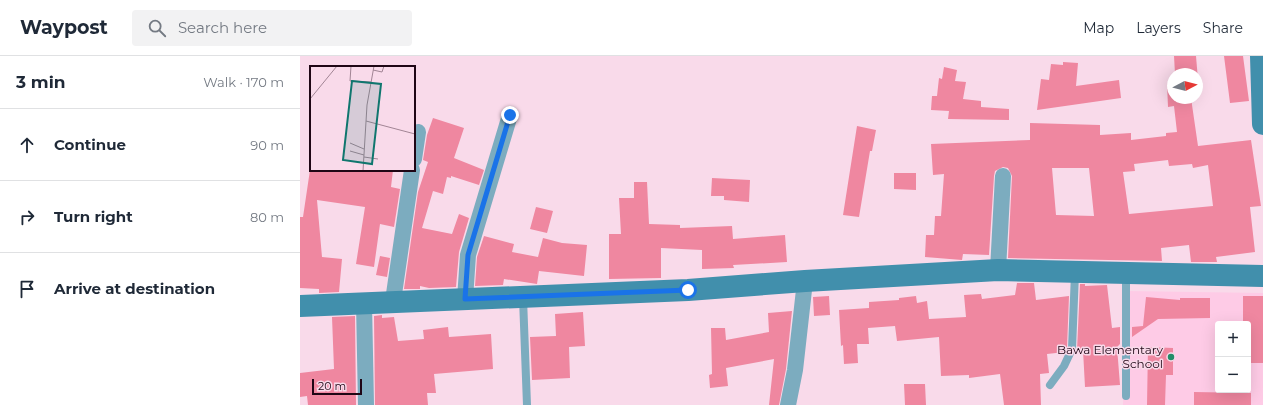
<!DOCTYPE html>
<html lang="en">
<head>
<meta charset="utf-8">
<style>
	:root { --surface:#fff; --page:#f2f2f3; --text:#1f2937; --muted:#747a83; --line:#e0e1e3 }
	body { margin:0; font-family:Montserrat,sans-serif; background:var(--page); color:var(--text) }
	.controls { position:absolute; right:12px; bottom:12px; display:grid; overflow:hidden; border-radius:4px; box-shadow:0 4px 16px #0002 }
	.controls button { width:36px; height:36px; display:grid; place-items:center; padding:0; border:0; border-bottom:1px solid var(--line); background:var(--surface); color:var(--text); font:20px sans-serif }
	.compass { position:absolute; left:867px; top:12px; width:36px; height:36px; border-radius:50%; background:var(--surface); box-shadow:0 4px 16px #0002; rotate:83deg }
	.scale { position:absolute; left:12px; bottom:10px; width:50px; box-sizing:border-box; padding-left:4px; border:2px solid #1f0615; border-top:0; font-size:11px; line-height:14px; white-space:nowrap; color:#1f0615; -webkit-text-stroke:3px #f9daea; paint-order:stroke }
	.stop { position:absolute; width:12px; height:12px; margin:-9px; border:3px solid #1a73e8; border-radius:50%; background:#fff }
	.stop.end { background:#1a73e8; border-color:#fff; box-shadow:0 1px 4px #0008 }
	.list { margin:0; padding:0; list-style:none }
	h2 { display:flex; justify-content:space-between; align-items:center; height:52px; margin:0; padding:0 16px; font-size:17px }
	h2 small { font-size:13px; font-weight:400; color:var(--muted) }
	.list li { display:grid; grid-template-columns:26px 1fr auto; gap:12px; align-items:center; box-sizing:border-box; height:72px; padding:0 16px; border-top:1px solid var(--line) }
	.list b { display:block; font-size:15px; white-space:nowrap }
	.list em { font-size:13px; font-style:normal; color:var(--muted) }
	.icon { flex:none; width:22px; height:22px; fill:none; stroke:currentColor; stroke-width:2; stroke-linecap:round; stroke-linejoin:round }
	.map { position:relative; flex:none; width:963px; height:349px; overflow:hidden }
	header { display:flex; align-items:center; gap:24px; box-sizing:border-box; height:56px; padding:0 20px; background:var(--surface); border-bottom:1px solid var(--line) }
	header strong { font-size:19px }
	nav { display:flex; gap:22px; margin-inline-start:auto; font-size:14px }
	.search { width:280px; height:36px; background:var(--page); display:flex; align-items:center; gap:10px; box-sizing:border-box; padding:0 14px; border-radius:4px; color:var(--muted); font-size:15px }
	main { display:flex }
	aside { flex:1; background:var(--surface) }
	.map>svg:first-child { display:block }
	.built { fill:#fecbe6; fill-rule:evenodd }
	.building { fill:#ef87a0; fill-rule:evenodd }
	.lines { fill:none; stroke-linecap:round; stroke-linejoin:round }
	.lane { stroke:#7cacbf; stroke-width:8 }
	.street { stroke:#7cacbf; stroke-width:16 }
	.secondary { stroke:#418fac; stroke-width:22 }
	.route { stroke:#1a73e8; stroke-width:5 }
	.poi-dot { fill:#238c68; stroke:#f9daea; stroke-width:1.5 }
	.labels { text-anchor:middle; stroke-width:3; stroke-linejoin:round; paint-order:stroke }
	.poi-label { font-size:12px; fill:#1f0615; stroke:#f9daea; text-anchor:end }
	.inset-road { fill:none; stroke:#a28595; stroke-width:1 }
	.view { fill:#0f766e; fill-opacity:0.15; stroke:#0f766e; stroke-width:2 }
	.inset-edge { fill:none; stroke:#1f0615; stroke-width:2 }
</style>
</head>
<body>
<header>
<strong>Waypost</strong>
<div class="search"><svg class="icon" aria-label="search" viewBox="0 0 24 24"><circle cx="10" cy="10" r="6"/><path d="M15 15l6 6"/></svg>Search here</div>
<nav><a>Map</a><a>Layers</a><a>Share</a></nav>
</header>
<main>
<aside>
<h2>3 min<small>Walk · 170 m</small></h2>
<ul class="list">
<li><svg class="icon" aria-label="ahead" viewBox="0 0 24 24"><path d="M12 20V5M6 11l6-6 6 6"/></svg><div><b>Continue</b></div><em>90 m</em></li>
<li><svg class="icon" aria-label="right" viewBox="0 0 24 24"><path d="M7 20v-9h11M14 6l5 5-5 5"/></svg><div><b>Turn right</b></div><em>80 m</em></li>
<li><svg class="icon" aria-label="arrive" viewBox="0 0 24 24"><path d="M6 21V4h12l-3 4 3 4H6"/></svg><div><b>Arrive at destination</b></div></li>
</ul>
</aside>
<div class="map">
<svg width="963" height="349" viewBox="0 0 963 349">
	<rect width="100%" height="100%" fill="#f9daea"/>
	<path class="built" d="M825,235L963,237V349H823ZM918,268H948V334H918Z"/>
	<path class="building" d="M874,0H896L898,24L897,18H875Z
		M924,0H943L949,45L930,47Z
		M763,6L778,7L776,30L819,24L821,42L737,54L741,23L749,24L751,8L763,9Z
		M644,11L657,14L655,25L666,26L663,43L681,45V51L709,53V64L648,63L649,55L631,54L632,40H637L639,22L642,23Z
		M873,27V42H891L898,90L951,84L961,150L950,151L955,196L916,201L917,206H891L889,189L861,192L862,205L708,202L712,120L708,112L703,111L695,115L694,120L689,199L663,198L662,204L625,201L626,179H634L635,160H641L644,118L633,119L631,88L730,84V67L800,69V79L831,77V84L866,80V77L877,76L874,50L868,51L867,28ZM868,104L869,110L892,108L893,112L908,109L913,150L829,158L823,116L835,115L834,108ZM752,112H789L794,160L756,159Z
		M133,62L164,72L154,102L184,114L179,129L151,120V122L147,121L143,138L133,135L122,172L152,178L159,158L169,162L159,196L156,231L129,232L120,230V233H104L118,136L128,106L123,104L127,79Z
		M557,70L576,74L572,95H570L559,161L543,159Z
		M10,114H93L91,131L100,133L94,171L80,168L74,211L56,208L65,151L17,144L22,201L42,203L39,236L19,237V233L0,232V161H3Z
		M594,117H616V134L594,133Z
		M412,122L450,124L449,146L424,144V140H411Z
		M334,126H347L349,168L380,169V172L432,170L433,183L485,179L487,206L433,209L434,212L402,213V194L361,192V222L309,223V178H321L319,142H334Z
		M236,151L253,155L247,177L230,173Z
		M184,180L214,188L212,196L238,201L243,182L262,187L287,189L284,220L239,215L237,228L204,223L203,229L175,230L177,201Z
		M80,200L90,202L87,221L76,219Z
		M717,227H734L736,244L769,240L767,292L765,296L747,298L749,317L740,318L741,349H704L700,318L669,322V319L641,320L639,281L597,285L595,270L568,272L569,288H557L558,307L544,308L543,289L541,290L539,254L569,252V246L599,244V242L616,240L617,247L627,245L629,263L666,261L664,239L681,238L682,243L715,239Z
		M780,228H785V230L807,229L812,272L820,271V288L817,291L820,329L785,331L783,294H777Z
		M529,240L530,259L514,260L513,241Z
		M943,240H963V307H948V268H943Z
		M846,241L880,244V242H910V262L858,263L832,281V271L843,270Z
		M492,255L486,313L479,349H469L474,303L426,312L428,330L410,332L409,319L412,318L411,272H425L426,284L469,276L468,257Z
		M283,256L285,290L269,291L270,322L232,324L230,281L256,280L255,258Z
		M82,259V262L94,261L98,285L124,283L123,274L148,271L149,281L191,278L193,313L134,318L136,337H127L128,349H75L74,260Z
		M55,260L56,349H8L7,340L0,341V317L34,313L32,261Z
		M848,291L873,292V319H866L865,349H847Z
		M604,328H625L626,349H605Z
		M894,336L951,337V349H894Z"/>
	<g class="lines">
		<path class="lane" d="M223,242L227,349
			M750,329L764,310L772,293L775,217
			M826,340V217"/>
		<path class="street" d="M114,103L118,76
			M698,214L703,120
			M165,243L168,199L210,59
			M93,245L112,114
			M64,247L66,349
			M488,349L495,314L505,225"/>
		<path class="secondary" d="M961,0L963,68
			M0,250L388,234L505,225L698,214L963,220"/>
	</g>
	<g class="lines">
		<path class="route" d="M210,59L168,199L165,243L388,234"/>
	</g>
	<circle class="poi-dot" cx="871" cy="301" r="4"/>
	<g class="labels">
		<g class="poi-label">
			<text x="863" y="298">Bawa Elementary<tspan x="863" dy="14">School</tspan></text>
		</g>
	</g>
	<g transform="translate(10 10)">
		<rect width="105" height="105" fill="#f9daea"/>
		<path class="inset-road" d="M41,0L40,15L61,16M63,4L72,6L74,0M0,33L27,0M56,55L105,68M40,77L54,83M40,85L54,89M54,91L68,93M53,105L57,39L64,0"/>
		<path class="view" d="M42,15L71,18L62,98L33,94Z"/>
		<rect width="105" height="105" class="inset-edge"/>
	</g>
</svg>
<div class="controls">
<button>+</button>
<button>−</button>
</div>
<svg class="compass" viewBox="-18 -18 36 36"><path d="M0-13l5 13h-10z" fill="#e53935"/><path d="M0 13l5-13h-10z" fill="#747a83"/></svg>
<div class="scale">20 m</div>
<div class="stop" style="left:388px;top:234px"></div>
<div class="stop end" style="left:210px;top:59px"></div>
</div>
</main>
</body>
</html>
